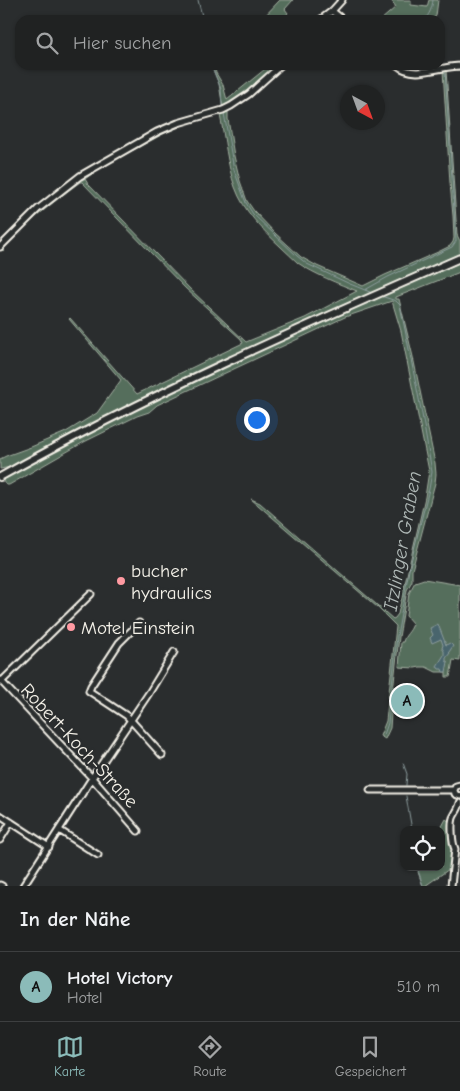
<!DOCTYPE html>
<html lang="de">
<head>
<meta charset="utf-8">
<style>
	:root { --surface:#202222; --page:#282a2a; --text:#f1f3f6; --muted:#a2a4a5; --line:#3d3f40; --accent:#8bbbb9 }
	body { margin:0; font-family:"Comic Neue",sans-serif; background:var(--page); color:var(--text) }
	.controls { position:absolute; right:15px; bottom:15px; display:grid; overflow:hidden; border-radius:10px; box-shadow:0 1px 4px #0004 }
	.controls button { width:45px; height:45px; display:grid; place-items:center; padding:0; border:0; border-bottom:1px solid var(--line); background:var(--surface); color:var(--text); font:25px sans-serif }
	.compass { position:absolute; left:340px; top:85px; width:45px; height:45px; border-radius:50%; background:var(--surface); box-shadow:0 1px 4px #0004; rotate:139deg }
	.you { position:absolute; left:256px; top:419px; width:18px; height:18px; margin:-12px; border:4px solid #fff; border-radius:50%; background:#1a73e8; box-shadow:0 0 0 8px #1a73e833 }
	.badge { display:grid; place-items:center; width:32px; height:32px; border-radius:50%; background:var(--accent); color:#111; font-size:16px; font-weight:700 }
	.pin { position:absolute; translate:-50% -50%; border:2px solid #fff; box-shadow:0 1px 5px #0006 }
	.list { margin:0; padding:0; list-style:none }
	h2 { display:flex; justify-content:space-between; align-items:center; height:65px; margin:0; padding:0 20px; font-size:21px }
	h2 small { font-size:16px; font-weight:400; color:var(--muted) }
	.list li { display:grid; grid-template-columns:32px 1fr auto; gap:15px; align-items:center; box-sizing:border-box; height:70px; padding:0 20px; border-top:1px solid var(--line) }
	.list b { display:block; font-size:19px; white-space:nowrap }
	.list p { margin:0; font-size:16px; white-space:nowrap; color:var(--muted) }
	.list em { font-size:16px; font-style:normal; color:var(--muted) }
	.icon { flex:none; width:28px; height:28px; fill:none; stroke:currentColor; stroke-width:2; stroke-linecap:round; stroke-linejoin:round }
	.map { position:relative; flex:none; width:460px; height:886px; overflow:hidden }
	.search { position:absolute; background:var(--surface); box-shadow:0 1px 4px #0004; left:15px; right:15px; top:15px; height:55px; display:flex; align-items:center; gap:12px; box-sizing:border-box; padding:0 18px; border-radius:15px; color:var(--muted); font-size:19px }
	.sheet { height:135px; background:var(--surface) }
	nav { display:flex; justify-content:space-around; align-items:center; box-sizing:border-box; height:70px; border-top:1px solid var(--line); background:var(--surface); font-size:14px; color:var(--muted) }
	nav a { display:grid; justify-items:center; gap:2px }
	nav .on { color:var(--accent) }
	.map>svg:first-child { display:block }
	.green { fill:#556e5c; stroke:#a4b0a2; fill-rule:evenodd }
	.water { fill:#49656d; stroke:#8d9d9e }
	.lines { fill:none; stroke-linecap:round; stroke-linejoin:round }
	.stream { stroke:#8d9d9e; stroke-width:1 }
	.minor-casing { stroke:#f4f1e8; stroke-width:9 }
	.major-casing { stroke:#f4f1e8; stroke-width:10 }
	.minor { stroke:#2a2d2e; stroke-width:5 }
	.major { stroke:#2a2d2e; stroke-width:6 }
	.poi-dot { fill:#ff9aa2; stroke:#2a2d2e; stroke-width:2 }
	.labels { text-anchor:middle; stroke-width:4.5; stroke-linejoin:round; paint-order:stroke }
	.poi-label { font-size:19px; fill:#f4f1e8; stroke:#2a2d2e; text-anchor:start }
	.street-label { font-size:19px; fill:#f4f1e8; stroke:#2a2d2e }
	.water-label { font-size:20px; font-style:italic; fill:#b0b9b7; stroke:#2a2d2e }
</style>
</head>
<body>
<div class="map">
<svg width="460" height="886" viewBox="0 0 460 886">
	<rect width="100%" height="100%" fill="#2a2d2e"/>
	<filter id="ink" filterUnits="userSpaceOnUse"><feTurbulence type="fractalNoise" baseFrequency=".02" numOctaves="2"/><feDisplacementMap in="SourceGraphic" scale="10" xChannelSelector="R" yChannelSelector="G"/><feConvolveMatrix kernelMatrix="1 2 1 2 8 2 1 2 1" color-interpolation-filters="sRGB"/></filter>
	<g filter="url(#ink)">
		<path class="green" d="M280,0H293L285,9L288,13L282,20H261Z
			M391,0H411V5L427,7L429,0H438L436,16L431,20H381L396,7Z
			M211,65H214L216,73L223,85L227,100L270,65H278L242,97L223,108L219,84Z
			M460,68V70H446L457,235L460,241V254L229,357L137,402L11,467L0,469V459L6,456L31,447L66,432L97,413L121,380L69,319L70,318L137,394L243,343L241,339L185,288L82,182H80C53,202 28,222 5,247L3,251V247L42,209L80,179L83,180V177L154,136L175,126L238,104L228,111V119L234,156L240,181L247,201L254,211L275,233L301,257L317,266L363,286L385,275L438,252L450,246L453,242L454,238L453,216L450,183L443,70ZM218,115H220C225,139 227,164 235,187C244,212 262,229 281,247C287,252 292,258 298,263C314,274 339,284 357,291L305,318L246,342L191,290L88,184L85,179L100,168L165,133L186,124Z
			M460,261V272L396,297V299H399L413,357L435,463L436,474L435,483L412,570V581L407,590L399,637L392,700L390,728L385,739L380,736L386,721L396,626L377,607L251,499L260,503L393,619L395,618L398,614L425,497L429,471L401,331L392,301L345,317L206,382L157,405L149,412L137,416L84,442L9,485H6L1,479L148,403L297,332Z
			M424,579L460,585V661L453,660L450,677H446V672H436L426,667H420L415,668L399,667L401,642H403C405,634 410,633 413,624L406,616L409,593L415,582Z
			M446,819L450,822L451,845L454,849L452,867L425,886H423L418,872L421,867H441V830H440Z"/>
		<path class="water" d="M438,624L446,645L450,643L453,646L449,652L450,653L446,658V661L448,662L446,672H443L442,669H439L437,666L444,655V651L442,648L443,645L441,639L432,643L430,638L433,635L430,628Z"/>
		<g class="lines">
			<path class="stream" d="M198,0L203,20
				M424,20C430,14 432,8 433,0
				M440,63L442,65
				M211,65L221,89L222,107
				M224,113L234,170L246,203L253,214L297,256L307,264L350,284L365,290
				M372,293L365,290L388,277L452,247L456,241L445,71
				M381,296L396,301L400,305L422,414L432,472L429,489L409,570L397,636L388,723L384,735
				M403,763L407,774L406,785
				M406,796L412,830
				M417,867L423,886"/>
			<defs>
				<path id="minor" d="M332,11L343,20
					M320,20L332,11L342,0
					M397,65C414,80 440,66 460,66
					M0,247L38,209L80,176L157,132L178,123L223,110L231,106L249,94L281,65
					M139,623L119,643L91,686L89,691L127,716L162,755
					M0,680L92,778L138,831
					M1,682L91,594
					M460,785L456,786L454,790L455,794L460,796
					M370,790H454
					M0,815L49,847
					M59,830L98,855
					M0,840L11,822
					M0,885L2,886
					M23,886L92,778L149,693L174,652
					M451,886L455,849C452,843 451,824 453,818C455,813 459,809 460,803"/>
				<path id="major" d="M0,477C149,394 304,326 460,258"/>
			</defs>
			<use href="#minor" class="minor-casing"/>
			<use href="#major" class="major-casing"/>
			<use href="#minor" class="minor"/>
			<use href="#major" class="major"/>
		</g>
	</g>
	<g class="poi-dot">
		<circle cx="121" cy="581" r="5"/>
		<circle cx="71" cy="627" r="5"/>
	</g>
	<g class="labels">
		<g class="poi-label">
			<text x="131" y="577">bucher<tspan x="131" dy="22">hydraulics</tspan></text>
			<text x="81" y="634">Motel Einstein</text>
		</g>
		<g class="street-label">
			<text transform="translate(80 745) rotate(47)" y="7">Robert-Koch-Straße</text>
		</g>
		<g class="water-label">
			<text transform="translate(402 541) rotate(-80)" y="7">Itzlinger Graben</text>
		</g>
	</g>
</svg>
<div class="controls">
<button><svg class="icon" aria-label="locate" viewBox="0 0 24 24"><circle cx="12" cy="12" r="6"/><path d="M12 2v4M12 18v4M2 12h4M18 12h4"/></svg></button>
</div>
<svg class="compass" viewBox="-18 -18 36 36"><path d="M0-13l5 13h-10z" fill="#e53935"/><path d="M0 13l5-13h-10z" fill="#a2a4a5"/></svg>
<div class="you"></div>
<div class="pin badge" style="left:407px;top:701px">A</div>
<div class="search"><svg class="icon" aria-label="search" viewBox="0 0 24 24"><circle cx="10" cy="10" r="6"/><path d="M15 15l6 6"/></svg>Hier suchen</div>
</div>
<section class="sheet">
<h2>In der Nähe<small></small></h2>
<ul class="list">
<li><span class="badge">A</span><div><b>Hotel Victory</b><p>Hotel</p></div><em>510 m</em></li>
</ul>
</section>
<nav>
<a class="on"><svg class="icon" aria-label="map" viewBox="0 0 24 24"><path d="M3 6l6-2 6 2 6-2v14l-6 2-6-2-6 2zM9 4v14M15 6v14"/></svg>Karte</a>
<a><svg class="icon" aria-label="directions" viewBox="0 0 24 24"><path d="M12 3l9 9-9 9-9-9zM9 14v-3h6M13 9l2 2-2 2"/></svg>Route</a>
<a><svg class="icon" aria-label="saved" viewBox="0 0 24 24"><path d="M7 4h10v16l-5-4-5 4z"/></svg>Gespeichert</a>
</nav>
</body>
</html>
